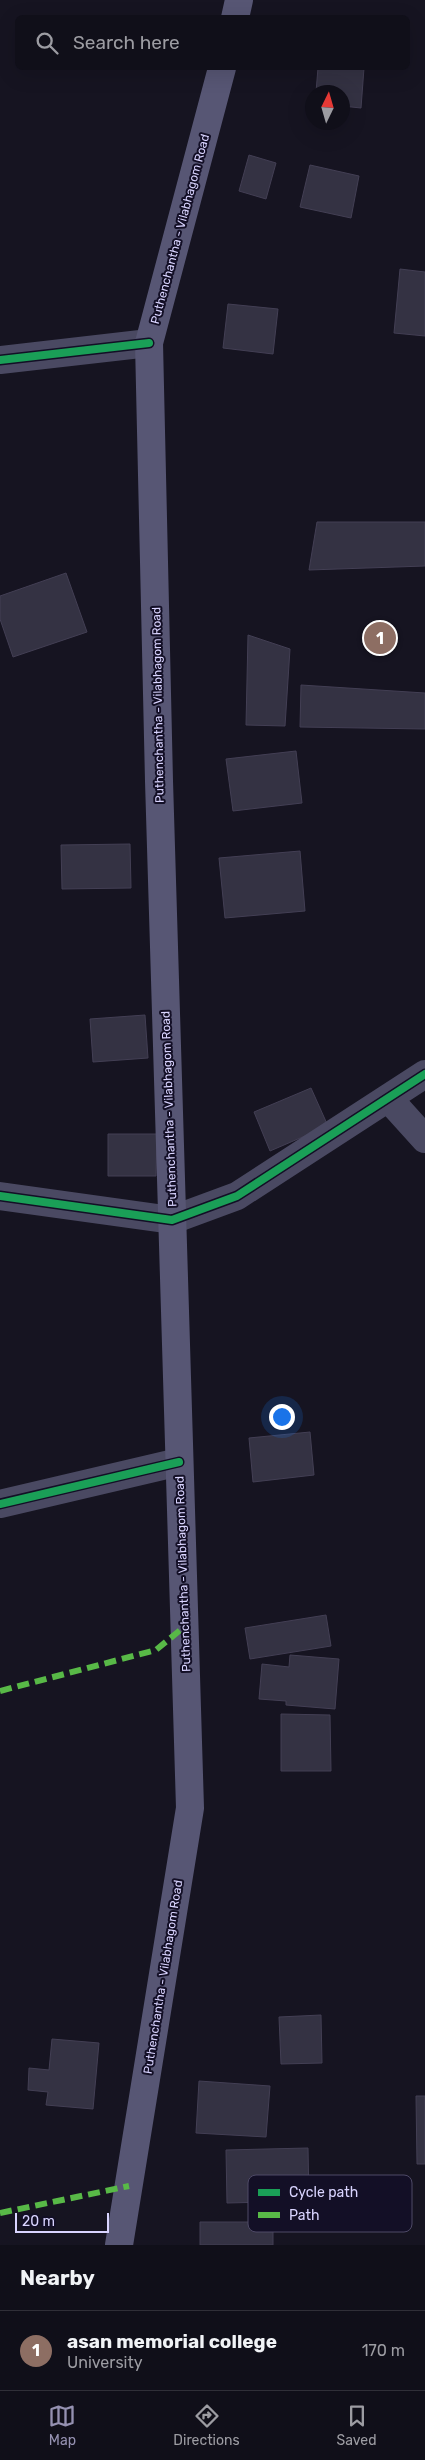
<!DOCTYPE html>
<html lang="en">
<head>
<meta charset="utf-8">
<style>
	:root { --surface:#100f19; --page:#1e1d26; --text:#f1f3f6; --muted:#9c9ca2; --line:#302f38; --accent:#9591b1 }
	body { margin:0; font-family:Rubik,sans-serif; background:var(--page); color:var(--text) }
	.compass { position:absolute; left:305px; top:85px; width:45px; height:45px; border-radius:50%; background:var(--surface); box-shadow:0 5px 20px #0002; rotate:5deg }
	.scale { position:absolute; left:15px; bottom:12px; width:94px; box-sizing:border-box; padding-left:5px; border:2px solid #d9d4ff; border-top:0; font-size:14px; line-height:18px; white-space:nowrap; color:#d9d4ff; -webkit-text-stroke:4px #130f26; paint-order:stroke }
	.you { position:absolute; left:281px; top:1416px; width:18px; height:18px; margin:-12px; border:4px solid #fff; border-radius:50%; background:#1a73e8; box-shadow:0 0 0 8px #1a73e833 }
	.badge { display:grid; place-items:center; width:32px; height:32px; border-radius:50%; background:var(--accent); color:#fff; font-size:16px; font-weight:700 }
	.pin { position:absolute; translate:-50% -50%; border:2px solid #fff; box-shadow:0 1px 5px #0006 }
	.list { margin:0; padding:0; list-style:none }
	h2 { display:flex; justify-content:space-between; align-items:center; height:65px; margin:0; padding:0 20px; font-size:21px }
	h2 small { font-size:16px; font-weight:400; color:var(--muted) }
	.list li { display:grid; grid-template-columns:32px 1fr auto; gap:15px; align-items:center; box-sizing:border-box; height:80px; padding:0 20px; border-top:1px solid var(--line) }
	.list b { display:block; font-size:19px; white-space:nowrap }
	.list p { margin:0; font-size:16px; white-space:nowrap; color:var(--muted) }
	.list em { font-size:16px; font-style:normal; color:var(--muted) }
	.icon { flex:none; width:28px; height:28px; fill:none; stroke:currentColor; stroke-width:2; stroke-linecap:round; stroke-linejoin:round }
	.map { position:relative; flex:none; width:425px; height:2245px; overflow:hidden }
	.search { position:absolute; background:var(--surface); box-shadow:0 5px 20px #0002; left:15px; right:15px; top:15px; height:55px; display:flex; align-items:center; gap:12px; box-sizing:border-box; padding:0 18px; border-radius:8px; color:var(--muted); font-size:19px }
	.sheet { height:145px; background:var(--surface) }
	nav { display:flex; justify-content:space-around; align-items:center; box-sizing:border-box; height:70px; border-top:1px solid var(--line); background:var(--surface); font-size:14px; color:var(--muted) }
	nav a { display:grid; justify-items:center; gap:2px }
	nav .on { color:var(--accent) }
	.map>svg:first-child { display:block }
	.building { fill:#343243; stroke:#433f54 }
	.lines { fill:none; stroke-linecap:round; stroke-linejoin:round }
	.street { stroke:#4a4962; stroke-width:28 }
	.secondary { stroke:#575674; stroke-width:28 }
	.quiet { stroke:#58b947; stroke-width:6; stroke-dasharray:12 6; stroke-linecap:butt }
	.cycleway-casing { stroke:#130f26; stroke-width:11 }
	.cycleway { stroke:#1a9f57; stroke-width:8 }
	.labels { text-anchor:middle; stroke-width:4; stroke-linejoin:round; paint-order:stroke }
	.street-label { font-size:12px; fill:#d9d4ff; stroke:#130f26 }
	.key { fill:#130f26; stroke:#4e4a67; stroke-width:1 }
	.key-label { font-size:14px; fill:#d9d4ff }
</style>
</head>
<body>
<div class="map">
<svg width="425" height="2245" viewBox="0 0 425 2245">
	<rect width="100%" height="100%" fill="#161421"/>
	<path class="building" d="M318,68H364L361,108L342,106V92H316Z
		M249,155L276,163L266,199L239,191Z
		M310,165L359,176L351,218L300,207Z
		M400,269L425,272V336L394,333Z
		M228,304L278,309L273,354L223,348Z
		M317,522H425V566L309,570Z
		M66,573L87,632L13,657L0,619V596Z
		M248,635L290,649L285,726L246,725Z
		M301,685L425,693V729L300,727Z
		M296,751L302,803L233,811L226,759Z
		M130,844L131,888L62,889L61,845Z
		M300,851L305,911L225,918L219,858Z
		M145,1015L148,1058L93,1062L90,1019Z
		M311,1088L328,1126L270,1151L254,1112Z
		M108,1134H157L156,1176H108Z
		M310,1432L314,1475L253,1482L249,1438Z
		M326,1615L331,1646L250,1659L245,1628Z
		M290,1655L339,1659L335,1709L286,1705V1701L259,1699L262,1664L289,1667Z
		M281,1714L330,1715L331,1771H281Z
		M321,2015L322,2063L281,2064L279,2017Z
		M52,2039L99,2043L93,2109L46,2105L48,2092L28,2090L29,2068L49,2070Z
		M199,2081L270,2086L266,2137L196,2133Z
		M416,2096H425V2164H417Z
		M308,2148L309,2201L227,2203L226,2150Z
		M200,2222H273V2245H200Z"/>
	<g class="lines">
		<path class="street" d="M0,360L149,343
			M388,1098L425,1139
			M0,1196L172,1220L237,1196L425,1074
			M0,1504L179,1462"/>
		<path class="secondary" d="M235,18L239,0
			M119,2245L190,1808L159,781L149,343L222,68"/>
		<path class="quiet" d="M0,1691L156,1650L184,1627
			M0,2213L129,2186"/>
		<defs>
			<path id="cycleway" d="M0,360L149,343
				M0,1196L172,1220L237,1196L425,1074
				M0,1504L179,1462"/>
		</defs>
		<use href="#cycleway" class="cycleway-casing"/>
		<use href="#cycleway" class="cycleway"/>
	</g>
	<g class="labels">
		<g class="street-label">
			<text transform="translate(180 229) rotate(-75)" y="4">Puthenchantha - Vilabhagom Road</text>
			<text transform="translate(158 705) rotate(-91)" y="4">Puthenchantha - Vilabhagom Road</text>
			<text transform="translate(169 1109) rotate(-92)" y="4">Puthenchantha - Vilabhagom Road</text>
			<text transform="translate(183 1574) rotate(-92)" y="4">Puthenchantha - Vilabhagom Road</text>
			<text transform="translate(163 1977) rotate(-81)" y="4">Puthenchantha - Vilabhagom Road</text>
		</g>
	</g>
	<rect x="248" y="2175" width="164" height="57" rx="8" class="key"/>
	<rect x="258" y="2189" width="22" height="7" fill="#1a9f57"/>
	<rect x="258" y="2212" width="22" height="6" fill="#58b947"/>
	<g class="key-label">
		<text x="289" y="2197">Cycle path</text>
		<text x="289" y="2220">Path</text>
	</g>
</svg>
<svg class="compass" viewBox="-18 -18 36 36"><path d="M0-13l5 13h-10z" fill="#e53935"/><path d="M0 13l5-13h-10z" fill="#9c9ca2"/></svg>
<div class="scale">20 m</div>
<div class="you"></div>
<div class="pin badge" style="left:380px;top:638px;background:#8d6e63">1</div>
<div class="search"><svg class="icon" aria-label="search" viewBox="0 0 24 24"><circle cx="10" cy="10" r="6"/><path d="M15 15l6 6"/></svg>Search here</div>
</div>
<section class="sheet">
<h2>Nearby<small></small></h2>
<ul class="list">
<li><span class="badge" style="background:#8d6e63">1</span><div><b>asan memorial college</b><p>University</p></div><em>170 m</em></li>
</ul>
</section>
<nav>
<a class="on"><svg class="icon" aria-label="map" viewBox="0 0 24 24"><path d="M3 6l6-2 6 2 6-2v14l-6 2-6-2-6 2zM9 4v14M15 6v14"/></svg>Map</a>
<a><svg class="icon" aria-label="directions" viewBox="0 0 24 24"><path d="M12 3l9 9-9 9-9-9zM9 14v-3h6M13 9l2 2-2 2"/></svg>Directions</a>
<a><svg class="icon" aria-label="saved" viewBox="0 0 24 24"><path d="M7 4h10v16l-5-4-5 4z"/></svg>Saved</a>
</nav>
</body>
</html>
